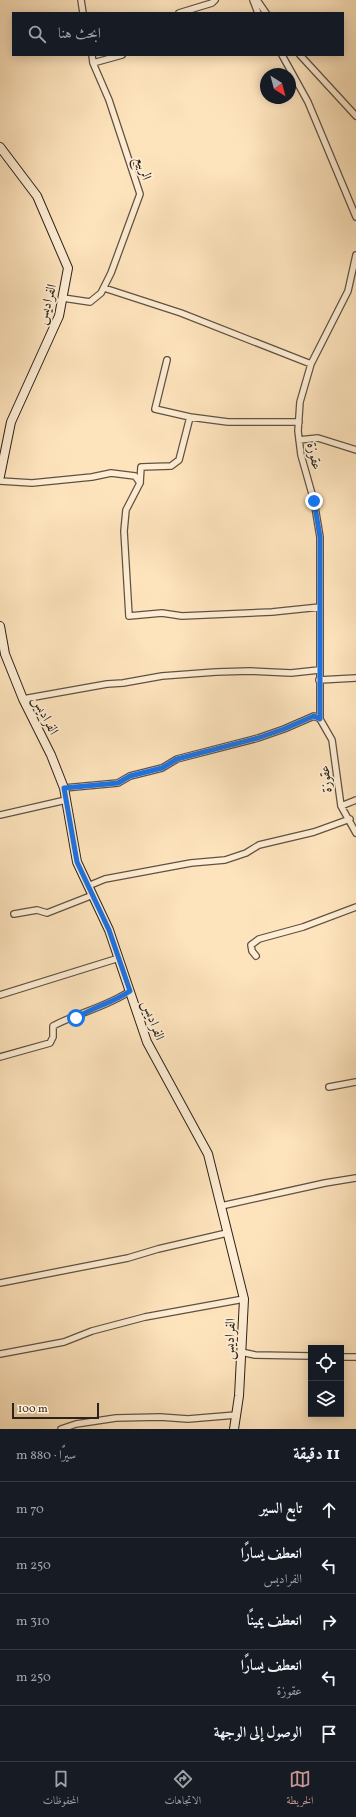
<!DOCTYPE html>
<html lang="ar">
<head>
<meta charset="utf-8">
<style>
	:root { --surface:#171b24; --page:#20242c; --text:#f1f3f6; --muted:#9ea1a6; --line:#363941; --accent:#c59692 }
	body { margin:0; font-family:Vollkorn,Amiri,serif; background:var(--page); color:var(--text); direction:rtl }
	.controls { position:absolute; right:12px; bottom:12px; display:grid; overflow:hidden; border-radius:0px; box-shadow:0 2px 10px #0003 }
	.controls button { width:36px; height:36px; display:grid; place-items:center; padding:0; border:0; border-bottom:1px solid var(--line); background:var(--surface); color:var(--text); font:20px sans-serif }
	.compass { position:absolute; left:260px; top:68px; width:36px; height:36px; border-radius:50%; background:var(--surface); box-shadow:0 2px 10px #0003; rotate:144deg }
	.scale { position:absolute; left:12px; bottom:10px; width:87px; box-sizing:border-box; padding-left:4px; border:2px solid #2c2218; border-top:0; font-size:11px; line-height:14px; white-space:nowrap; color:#2c2218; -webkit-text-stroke:3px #feedd4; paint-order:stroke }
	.stop { position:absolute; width:12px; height:12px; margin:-9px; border:3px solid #1a73e8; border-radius:50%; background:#fff }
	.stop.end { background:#1a73e8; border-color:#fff; box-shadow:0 1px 4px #0008 }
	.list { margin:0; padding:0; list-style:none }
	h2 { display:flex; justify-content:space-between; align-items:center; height:52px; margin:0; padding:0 16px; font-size:17px }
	h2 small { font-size:13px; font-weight:400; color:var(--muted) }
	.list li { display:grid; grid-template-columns:26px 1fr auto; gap:12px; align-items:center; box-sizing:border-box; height:56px; padding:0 16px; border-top:1px solid var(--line) }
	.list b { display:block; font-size:15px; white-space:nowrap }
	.list p { margin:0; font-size:13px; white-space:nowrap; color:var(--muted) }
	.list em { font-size:13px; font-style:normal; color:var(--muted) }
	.icon { flex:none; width:22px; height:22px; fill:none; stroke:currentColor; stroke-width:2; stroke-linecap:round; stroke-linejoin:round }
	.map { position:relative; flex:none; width:356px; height:1429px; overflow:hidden; direction:ltr }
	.search { position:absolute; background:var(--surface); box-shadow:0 2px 10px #0003; left:12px; right:12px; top:12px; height:44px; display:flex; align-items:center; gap:10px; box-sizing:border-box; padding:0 14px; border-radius:0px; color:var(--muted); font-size:15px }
	.sheet { height:332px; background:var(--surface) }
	nav { display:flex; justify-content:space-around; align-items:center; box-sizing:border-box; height:56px; border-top:1px solid var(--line); background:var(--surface); font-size:11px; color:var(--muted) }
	nav a { display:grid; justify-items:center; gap:2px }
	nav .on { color:var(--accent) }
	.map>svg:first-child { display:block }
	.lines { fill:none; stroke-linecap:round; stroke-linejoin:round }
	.street-casing { stroke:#605241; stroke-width:8 }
	.secondary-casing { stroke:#2c2218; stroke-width:10 }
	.street { stroke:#feedd4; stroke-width:5.5 }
	.secondary { stroke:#feedd4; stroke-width:8 }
	.route { stroke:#1a73e8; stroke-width:5 }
	.labels { text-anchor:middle; stroke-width:3.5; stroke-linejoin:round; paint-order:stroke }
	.street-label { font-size:14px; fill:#2c2218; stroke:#feedd4 }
</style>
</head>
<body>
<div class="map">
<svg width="356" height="1429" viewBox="0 0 356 1429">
	<rect width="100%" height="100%" fill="#fee4bd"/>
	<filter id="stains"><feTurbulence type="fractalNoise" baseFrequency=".005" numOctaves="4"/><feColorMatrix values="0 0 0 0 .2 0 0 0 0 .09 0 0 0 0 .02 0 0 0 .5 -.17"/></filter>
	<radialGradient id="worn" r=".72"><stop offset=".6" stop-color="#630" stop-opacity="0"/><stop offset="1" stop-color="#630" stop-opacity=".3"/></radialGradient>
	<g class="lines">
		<defs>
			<path id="street" d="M81,0L83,13
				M253,0L258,13
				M257,0L266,13
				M179,13L212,3L215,0
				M282,55L308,102L356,217
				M300,55L356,116
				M93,63L122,55
				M356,255L348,291L311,364L300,402L298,431L301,455L314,501L320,537V719L332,740L341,806L356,833
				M104,288L181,313L311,364
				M63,298L90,302L101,293L111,273L140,194L109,100L93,63L92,55
				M167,360L155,409L190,417
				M299,422H228L190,417L179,460L171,466L141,467L140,483L126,510L124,531L129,616L162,613L182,616L272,612L320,607
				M299,440L318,438L356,450
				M0,481L32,483L92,477L111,473L135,476L140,483
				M319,680L356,678
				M23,699L107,684L123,683L162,676L216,672L250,671L291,673L319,670
				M64,788L118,783L130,776L162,768L177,759L258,738L284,729L314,716L320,719
				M341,806L356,800
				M0,815L66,800
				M88,886L105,879L191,863L225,860L246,853L259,845L314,832L350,819
				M14,914L37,910L47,913L93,895
				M256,956L252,951L251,945L259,939L303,927L356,907
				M0,995L119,958
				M0,1057L50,1043L53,1037V1026C77,1013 107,1007 130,991
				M329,1087L356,1082
				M221,1206L325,1183L356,1178
				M0,1283L128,1258L158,1249L227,1233
				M241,1352L255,1355L311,1356
				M0,1354L64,1342L92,1331L145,1317L244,1299
				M341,1357H356
				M61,1429L76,1424L116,1418L160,1417L188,1419L236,1415"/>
			<path id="secondary" d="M0,147L37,196L68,268L59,316L11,422L0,476
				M0,626L5,654L23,699L51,755L64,788L77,862L109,930L147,1042L208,1154L244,1299L239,1396L234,1429"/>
		</defs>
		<use href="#street" class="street-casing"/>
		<use href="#secondary" class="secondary-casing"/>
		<use href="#street" class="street"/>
		<use href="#secondary" class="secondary"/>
	</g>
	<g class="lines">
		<path class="route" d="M76,1018C93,1007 113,1003 130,991L109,930L77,862L64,788L118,783L130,776L162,768L177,759L258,738L284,729L314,716L320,719V537L314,501"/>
	</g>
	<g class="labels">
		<g class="street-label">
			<text transform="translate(144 168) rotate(72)" y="5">الربيع</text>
			<text transform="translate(46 304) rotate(-74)" y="5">الفراديس</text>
			<text transform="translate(315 456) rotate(78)" y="5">عقوزة</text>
			<text transform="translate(46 715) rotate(63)" y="5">الفراديس</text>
			<text transform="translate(325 779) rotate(-96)" y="5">عقوزة</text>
			<text transform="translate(154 1020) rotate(70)" y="5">الفراديس</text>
			<text transform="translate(229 1339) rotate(-87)" y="5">الفراديس</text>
		</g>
	</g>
	<rect width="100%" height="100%" filter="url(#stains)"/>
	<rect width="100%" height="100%" fill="url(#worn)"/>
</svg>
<div class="controls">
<button><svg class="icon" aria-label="locate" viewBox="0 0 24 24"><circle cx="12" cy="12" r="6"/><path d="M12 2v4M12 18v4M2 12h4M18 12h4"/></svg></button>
<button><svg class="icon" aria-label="layers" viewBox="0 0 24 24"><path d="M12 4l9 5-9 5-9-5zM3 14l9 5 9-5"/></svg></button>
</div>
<svg class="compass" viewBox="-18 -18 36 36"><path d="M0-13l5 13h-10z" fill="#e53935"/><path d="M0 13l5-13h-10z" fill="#9ea1a6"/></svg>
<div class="scale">100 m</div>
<div class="stop" style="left:76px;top:1018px"></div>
<div class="stop end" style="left:314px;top:501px"></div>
<div class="search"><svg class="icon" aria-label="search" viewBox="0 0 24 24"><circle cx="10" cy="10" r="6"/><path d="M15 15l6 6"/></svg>ابحث هنا</div>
</div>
<section class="sheet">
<h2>11 دقيقة<small>سيرًا · 880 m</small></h2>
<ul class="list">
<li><svg class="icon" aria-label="ahead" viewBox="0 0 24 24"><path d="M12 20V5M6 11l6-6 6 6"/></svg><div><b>تابع السير</b></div><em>70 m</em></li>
<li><svg class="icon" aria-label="left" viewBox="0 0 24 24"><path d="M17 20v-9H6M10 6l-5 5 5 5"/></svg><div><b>انعطف يسارًا</b><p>الفراديس</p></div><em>250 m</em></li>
<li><svg class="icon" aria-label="right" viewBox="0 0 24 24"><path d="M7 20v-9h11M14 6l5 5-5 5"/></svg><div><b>انعطف يمينًا</b></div><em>310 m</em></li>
<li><svg class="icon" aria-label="left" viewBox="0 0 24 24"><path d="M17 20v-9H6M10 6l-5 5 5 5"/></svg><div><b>انعطف يسارًا</b><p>عقوزة</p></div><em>250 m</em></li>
<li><svg class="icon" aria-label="arrive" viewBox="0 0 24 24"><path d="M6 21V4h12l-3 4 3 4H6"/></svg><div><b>الوصول إلى الوجهة</b></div></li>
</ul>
</section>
<nav>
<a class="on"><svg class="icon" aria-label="map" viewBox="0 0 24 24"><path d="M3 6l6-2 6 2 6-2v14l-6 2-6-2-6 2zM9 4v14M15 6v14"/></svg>الخريطة</a>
<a><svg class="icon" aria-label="directions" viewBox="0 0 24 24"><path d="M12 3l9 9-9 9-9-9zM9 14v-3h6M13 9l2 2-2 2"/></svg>الاتجاهات</a>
<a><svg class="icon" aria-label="saved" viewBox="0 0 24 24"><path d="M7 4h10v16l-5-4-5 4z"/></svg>المحفوظات</a>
</nav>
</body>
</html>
